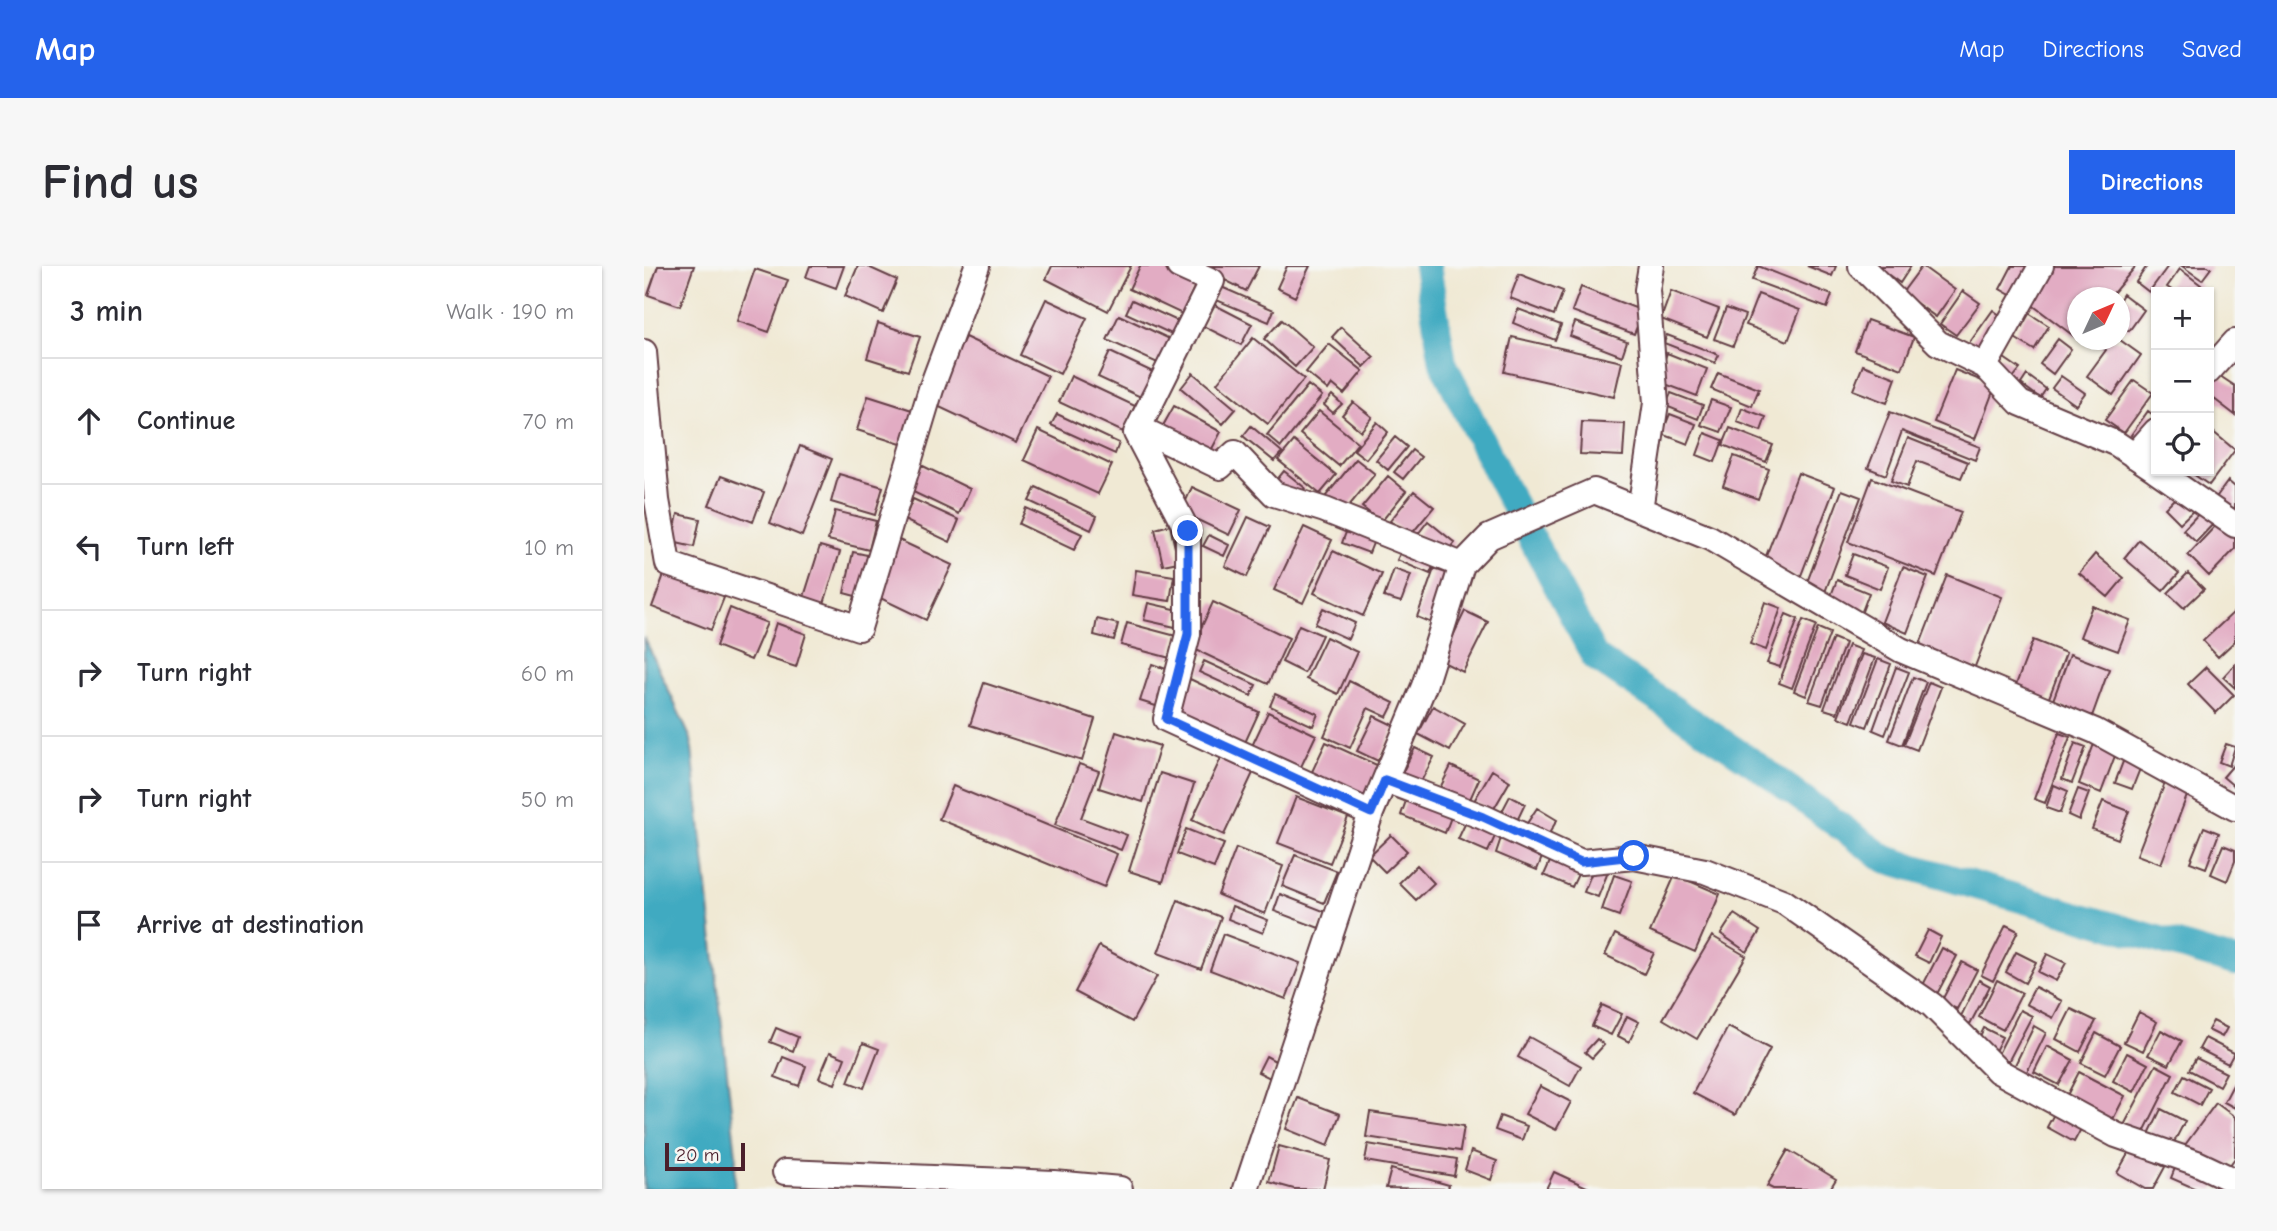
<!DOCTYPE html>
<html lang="en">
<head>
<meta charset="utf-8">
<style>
	:root { --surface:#fff; --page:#f7f7f7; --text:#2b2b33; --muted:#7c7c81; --line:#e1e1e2; --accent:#2563eb }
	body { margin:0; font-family:"Comic Neue",sans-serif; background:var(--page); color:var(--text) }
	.controls { position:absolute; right:21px; top:21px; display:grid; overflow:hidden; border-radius:0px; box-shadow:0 2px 5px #0004 }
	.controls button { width:63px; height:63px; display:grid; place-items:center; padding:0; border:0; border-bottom:2px solid var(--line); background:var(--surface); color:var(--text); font:35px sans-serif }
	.compass { position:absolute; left:1423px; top:21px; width:63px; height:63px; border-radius:50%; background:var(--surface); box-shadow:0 2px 5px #0004; rotate:46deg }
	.scale { position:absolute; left:21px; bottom:18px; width:80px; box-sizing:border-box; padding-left:7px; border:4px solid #4a1f2b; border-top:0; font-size:19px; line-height:24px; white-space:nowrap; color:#4a1f2b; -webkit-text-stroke:5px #f6f6f2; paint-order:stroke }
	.stop { position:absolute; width:21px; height:21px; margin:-16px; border:5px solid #2563eb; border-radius:50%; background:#fff }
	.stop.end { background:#2563eb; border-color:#fff; box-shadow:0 2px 7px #0008 }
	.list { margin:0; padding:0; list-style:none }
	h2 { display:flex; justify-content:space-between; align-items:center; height:91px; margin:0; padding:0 28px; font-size:30px }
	h2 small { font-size:23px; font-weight:400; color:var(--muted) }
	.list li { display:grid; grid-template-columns:46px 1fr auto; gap:21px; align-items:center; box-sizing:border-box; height:126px; padding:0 28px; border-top:2px solid var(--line) }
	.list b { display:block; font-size:26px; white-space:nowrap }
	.list em { font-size:23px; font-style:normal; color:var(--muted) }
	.icon { flex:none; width:38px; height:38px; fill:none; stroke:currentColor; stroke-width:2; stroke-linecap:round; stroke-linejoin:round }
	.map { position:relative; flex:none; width:1591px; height:923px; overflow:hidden; border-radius:0px }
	header { display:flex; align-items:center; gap:42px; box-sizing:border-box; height:98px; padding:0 35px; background:var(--accent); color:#fff }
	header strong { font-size:33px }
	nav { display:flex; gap:38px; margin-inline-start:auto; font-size:24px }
	.intro { display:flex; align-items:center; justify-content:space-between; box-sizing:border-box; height:168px; padding:0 42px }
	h1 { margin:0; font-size:49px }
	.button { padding:18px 32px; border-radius:0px; background:var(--accent); color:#fff; font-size:24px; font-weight:700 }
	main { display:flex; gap:42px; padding:0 42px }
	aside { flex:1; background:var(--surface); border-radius:0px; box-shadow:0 2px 5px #0004 }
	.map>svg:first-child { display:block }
	.water { fill:#41aac1; stroke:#466476; stroke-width:2 }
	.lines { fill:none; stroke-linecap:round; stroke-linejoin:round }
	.canal { stroke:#41aac1; stroke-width:28 }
	.building { fill:#e2acc3 }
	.minor-casing { stroke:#633d44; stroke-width:28 }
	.minor { stroke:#fff; stroke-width:24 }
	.route { stroke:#2563eb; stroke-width:9 }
</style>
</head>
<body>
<header>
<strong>Map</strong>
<nav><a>Map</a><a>Directions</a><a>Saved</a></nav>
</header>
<div class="intro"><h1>Find us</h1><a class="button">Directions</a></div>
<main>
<aside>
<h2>3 min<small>Walk · 190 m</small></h2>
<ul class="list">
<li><svg class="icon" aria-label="ahead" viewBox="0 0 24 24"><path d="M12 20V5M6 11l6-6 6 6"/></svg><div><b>Continue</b></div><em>70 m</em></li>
<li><svg class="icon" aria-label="left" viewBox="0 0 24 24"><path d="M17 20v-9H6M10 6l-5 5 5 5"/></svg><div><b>Turn left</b></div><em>10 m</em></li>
<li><svg class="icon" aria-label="right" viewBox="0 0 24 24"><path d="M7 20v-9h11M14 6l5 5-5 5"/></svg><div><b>Turn right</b></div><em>60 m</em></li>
<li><svg class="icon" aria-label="right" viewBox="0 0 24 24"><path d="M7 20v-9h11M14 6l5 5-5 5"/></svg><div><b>Turn right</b></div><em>50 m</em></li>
<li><svg class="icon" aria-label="arrive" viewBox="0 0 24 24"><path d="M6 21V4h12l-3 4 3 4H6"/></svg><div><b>Arrive at destination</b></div></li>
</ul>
</aside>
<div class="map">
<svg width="1591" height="923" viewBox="0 0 1591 923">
	<rect width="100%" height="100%" fill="#f6f6f2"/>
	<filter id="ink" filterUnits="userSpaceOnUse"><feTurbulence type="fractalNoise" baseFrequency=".0143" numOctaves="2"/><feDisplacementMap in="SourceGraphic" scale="14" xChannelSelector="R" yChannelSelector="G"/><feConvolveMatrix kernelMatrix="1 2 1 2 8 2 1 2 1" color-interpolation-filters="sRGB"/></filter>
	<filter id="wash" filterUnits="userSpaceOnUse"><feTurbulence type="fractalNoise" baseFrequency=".00686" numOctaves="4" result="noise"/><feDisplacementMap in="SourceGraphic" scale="28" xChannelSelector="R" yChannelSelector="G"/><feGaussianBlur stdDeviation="1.57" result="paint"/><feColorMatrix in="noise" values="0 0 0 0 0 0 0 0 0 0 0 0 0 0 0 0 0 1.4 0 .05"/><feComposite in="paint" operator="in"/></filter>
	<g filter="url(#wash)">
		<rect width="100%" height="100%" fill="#f0e9d4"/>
		<path class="water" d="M0,371L47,473L92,889L90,923H0Z"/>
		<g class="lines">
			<path class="canal" d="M783,0L799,97L858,217L951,391L1108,496L1241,593L1591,696"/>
		</g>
		<g id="blocks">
			<path class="building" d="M14,0H50L36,40L4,29Z
				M166,0H200L192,22L162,11Z
				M214,0H222L253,14L239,47L201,30Z
				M408,0H487L464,45L402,13Z
				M496,0H520L553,15L538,48L485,23Z
				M554,0H615L602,25Z
				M643,0H666L651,31L633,22Z
				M1114,0L1188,29L1183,42L1108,14Z
				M1163,0H1192L1188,10Z
				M1232,0H1267L1256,17Z
				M1278,0L1311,24L1292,51L1258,27Z
				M1368,0H1387L1370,31L1356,23Z
				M1405,0H1492L1465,32H1434V68L1431,71L1383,35Z
				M1503,0H1524L1505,26L1492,16Z
				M1538,0H1564L1567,2L1558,14Z
				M111,3L144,14L125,66L93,55Z
				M1536,3L1557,19L1552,26H1531L1523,21Z
				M875,8L919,25L910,49L866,32Z
				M575,20L630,44L625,56L570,33Z
				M937,21L999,45L990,68L928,45Z
				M1027,25L1075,43L1063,71L1017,53Z
				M1319,25L1336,37L1312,69L1296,58Z
				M1114,28L1156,44L1144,75L1102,59Z
				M1479,28L1500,44L1485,65L1476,58V33Z
				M402,33L443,52L416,108L376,89Z
				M488,34L538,57L532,70L482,47Z
				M569,38L608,58L597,79L559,60Z
				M1082,42L1101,49L1089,80L1070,73Z
				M874,43L917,59L911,74L869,57Z
				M1349,44L1365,56L1340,91L1324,79Z
				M1383,46L1405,60L1390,84L1369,71Z
				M475,49L530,75L518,99L463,74Z
				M638,54L669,81L651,101L620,73Z
				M1223,54L1270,71L1258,103L1211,85Z
				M931,56L983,75L978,90L926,70Z
				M234,57L276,71L264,105L223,92Z
				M697,61L730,91L720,101L688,71Z
				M1023,69L1075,89L1071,97L1020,77Z
				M321,71L404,110L372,177L289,138Z
				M868,71L978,96L970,131L860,106Z
				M609,72L660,113L624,158L573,117Z
				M1414,73L1427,83L1409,108L1396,98Z
				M1448,74H1476L1497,89L1469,129L1443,110L1462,84Z
				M685,78L719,105L700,128L688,118L684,124L662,106Z
				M466,86L513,108L501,133L454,111Z
				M1023,87L1063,103L1053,130L1013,115Z
				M1357,90L1376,103L1368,113L1350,100Z
				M1219,99L1252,112L1243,137L1209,124Z
				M1311,104L1351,120L1331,173L1290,156Z
				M549,107L592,143L579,158L537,122Z
				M1074,107L1115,123L1108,140L1067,123Z
				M1573,108L1591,120V149L1565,129V120Z
				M1383,109L1402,123L1396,132L1377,118Z
				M427,110L491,140L479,166L415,136Z
				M1417,110L1441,127L1432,139L1408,122Z
				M1490,114L1509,127L1480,167L1461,154Z
				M664,119L678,130L637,181L623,169Z
				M1027,127L1059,139L1054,153L1022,140Z
				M688,129L698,138L689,147L680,139Z
				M224,130L271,145L260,179L213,164Z
				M1067,134L1087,141L1077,166L1057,159Z
				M709,136L728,151L717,165L698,149Z
				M530,140L577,166L563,192L516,165Z
				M1098,142L1122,151L1117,165L1093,156Z
				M675,145L714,177L695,200L656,168Z
				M1504,145L1512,151V159L1499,178L1487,169Z
				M1246,146L1336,181L1331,194L1258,165L1242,209L1224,202Z
				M413,148L475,177L471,188L407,159Z
				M1026,148L1052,158L1044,178L1018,168Z
				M733,156L744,166L722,193L710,184Z
				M938,156L981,158L979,190L936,188Z
				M607,160L638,186L630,195L599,170Z
				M1086,162L1129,179L1122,196L1079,179Z
				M394,164L468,199L454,228L380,194Z
				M1568,165L1591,184L1565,219L1545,205H1565V170Z
				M1061,167L1079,174L1071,196L1053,189Z
				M751,171L763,181L744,204L732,194Z
				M1264,172L1324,196L1317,212L1273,195L1263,221L1247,215Z
				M650,175L692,209L676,228L634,194Z
				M156,180L188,193L158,270L126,257Z
				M768,184L777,191L759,213L750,206Z
				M1090,190L1125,203L1114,233L1079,220Z
				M712,193L731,208L700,246L681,231Z
				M277,199L326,223L315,248L265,224Z
				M640,205L661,222L652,233L631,216Z
				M1154,207L1191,221L1156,312L1119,298Z
				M195,208L239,221L231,249L187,236Z
				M77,210L120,226L109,256L65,239Z
				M744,210L762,225L737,256L718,241Z
				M1228,212L1317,246L1292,310L1204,276Z
				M1584,215L1591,221V241L1585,249L1568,237Z
				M392,221L453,250L447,264L385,235Z
				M548,221L597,244L585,269L537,246Z
				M1198,224L1217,231L1181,326L1162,319Z
				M770,225L790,241L765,271L746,255Z
				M1537,226L1553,241L1536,257L1521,242Z
				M269,233L315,254L306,276L260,254Z
				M382,242L438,268L430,284L375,258Z
				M1559,243L1572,255L1552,276L1539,264Z
				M191,245L232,255L225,284L184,274Z
				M34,248L56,253L50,281L28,276Z
				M604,251L626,261L603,311L581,300Z
				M784,255L811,277L801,289L774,268Z
				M1575,256L1591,271V283L1565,310L1544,289Z
				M526,259L534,296L519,299L511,263Z
				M660,261L688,274L659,337L630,324Z
				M704,261L731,272L725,287L698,277Z
				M565,269L585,279L580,290L559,280Z
				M255,274L308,299L282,354L230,329Z
				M1495,274L1535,307L1519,325L1480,292Z
				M176,280L196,286L179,341L159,334Z
				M759,281L791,295L786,308L753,294Z
				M689,285L738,308L719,350L670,327Z
				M209,286L228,290L219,332L200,327Z
				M1209,288L1244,301L1236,323L1201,309Z
				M1451,288L1480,312L1464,331L1435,307Z
				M1259,301L1284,311L1263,367L1238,356Z
				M750,303L767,309L757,336L740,331Z
				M790,303L808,309L790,358L773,351Z
				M492,304L530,310L526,335L488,329Z
				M21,306L81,329L67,364L8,341Z
				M1544,307L1560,323L1540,342L1524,327Z
				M1303,309L1358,331L1330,403L1275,381Z
				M1193,314L1225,327L1215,353L1183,340Z
				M569,336L645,372L624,418L548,382Z
				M1121,336L1137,342L1122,384L1106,378Z
				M504,337L535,344L531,361L500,354Z
				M1448,340L1486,354L1474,385L1436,371Z
				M86,342L123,357L107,394L72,380Z
				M679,342L711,357L704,373L671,358Z
				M821,345L844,356L819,406L797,395Z
				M1591,345V375L1574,391L1559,375Z
				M1142,348L1154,353L1136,401L1123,397Z
				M453,353L474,358L470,374L450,369Z
				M1159,354L1172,359L1148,422L1135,417Z
				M132,357L162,368L152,401L121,391Z
				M483,357L532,370L526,392L477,379Z
				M655,359L678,369L660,407L638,396Z
				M1174,362L1186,367L1162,430L1150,425Z
				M682,371L713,386L694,428L662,413Z
				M1189,372L1201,377L1178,439L1165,435Z
				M1389,374L1422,387L1403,437L1370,424Z
				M1204,379L1217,384L1193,447L1180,443Z
				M1218,388L1231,392L1207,456L1194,451Z
				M1426,388L1465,403L1447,453L1408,437Z
				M1234,393L1247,398L1223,461L1210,456Z
				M560,395L612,419L607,430L555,406Z
				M508,398L528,405L515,441L496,435Z
				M1591,398V422L1579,411Z
				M1252,401L1265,406L1241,469L1229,464Z
				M1562,401L1590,429L1572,447L1544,418Z
				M1269,411L1282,416L1258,479L1245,474Z
				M546,413L615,446L599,481L530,449Z
				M705,415L750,437L743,451L724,442L706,482L680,470Z
				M1285,416L1297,421L1273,484L1260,479Z
				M340,417L451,453L438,495L326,459Z
				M631,428L674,448L669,460L626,440Z
				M789,440L821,458L806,485L774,468Z
				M624,446L672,469L655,505L607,482Z
				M730,450L751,460L734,495L713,485Z
				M472,466L516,480L499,536L455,522Z
				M1415,467L1426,471L1401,537L1390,533Z
				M682,476L735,500L718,537L665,512Z
				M1431,477L1442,481L1428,517L1418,513Z
				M1450,478L1472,487L1457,527L1435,518Z
				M1582,478L1591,481L1585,500L1575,496Z
				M771,482L790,491L775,519L757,509Z
				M577,492L609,507L580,569L548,554Z
				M1480,493L1497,500L1488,523L1471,517Z
				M1591,497V521L1579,511Z
				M435,498L455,505L437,552L483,569L477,584L411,559Z
				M807,500L835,513L823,540L794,526Z
				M848,504L866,515L848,546L830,535Z
				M516,507L550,518L519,616L485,605Z
				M1521,517L1544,527L1517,598L1493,589Z
				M1410,519L1424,525L1416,547L1402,542Z
				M309,520L473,588L460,621L295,553Z
				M1434,523L1445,527L1435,554L1424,549Z
				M866,530L881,538L871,559L855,551Z
				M652,531L704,551L686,597L634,577Z
				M763,532L807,551L801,567L757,549Z
				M1459,535L1485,545L1474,573L1448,563Z
				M893,542L913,554L903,571L882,559Z
				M822,556L852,568L844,586L814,573Z
				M1560,561L1575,567L1562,602L1546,596Z
				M542,563L580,578L570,602L533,588Z
				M747,569L763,585L741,606L725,590Z
				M858,569L900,586L893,604L852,587Z
				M1579,579L1591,584V595L1583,615L1567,608Z
				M592,582L639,600L621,648L574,629Z
				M651,589L693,605L680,637L638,620Z
				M908,591L936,604L928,621L900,609Z
				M773,599L790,617L772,634L755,617Z
				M950,601L964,606L954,631L940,626Z
				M970,609L988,615L975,650L958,644Z
				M1031,609L1076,628L1051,686L1006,666Z
				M636,628L682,646L675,662L630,645Z
				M534,634L577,651L557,703L514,687Z
				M588,640L624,654L619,667L584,653Z
				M1090,648L1116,665L1103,686L1077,668Z
				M1362,659L1374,665L1349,715L1337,709Z
				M1284,664L1297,671L1285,697L1271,690Z
				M579,668L656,697L642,733L566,704Z
				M971,668L1010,687L1000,708L961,689Z
				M1068,670L1102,690L1053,773L1019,753Z
				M455,680L513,710L488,756L431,726Z
				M1298,682L1313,690L1293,728L1278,721Z
				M1372,686L1392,696L1381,717L1362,706Z
				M1403,688L1422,697L1412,715L1394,706Z
				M1318,696L1333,704L1313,743L1297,736Z
				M1335,714L1346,720L1326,758L1316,752Z
				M1353,714L1378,727L1359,764L1335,751Z
				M1391,721L1418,735L1409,752L1382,738Z
				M958,739L978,748L967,769L948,760Z
				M1427,743L1452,755L1436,786L1412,773Z
				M1376,744L1388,750L1364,796L1353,790Z
				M1495,746L1513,756L1499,785L1480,776Z
				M983,750L995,756L985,776L974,770Z
				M1569,755L1583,762L1578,771L1564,764Z
				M1390,760L1402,767L1380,812L1368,805Z
				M1084,761L1126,783L1091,849L1049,827Z
				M132,762L154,771L149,785L126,776Z
				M1340,762L1358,771L1351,785L1333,776Z
				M1517,764L1538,775L1525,799L1504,789Z
				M1452,767L1476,780L1461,809L1437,797Z
				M885,771L937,800L926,820L874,791Z
				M1561,772L1590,787L1584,798L1555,783Z
				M953,773L960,779L948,792L941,786Z
				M219,777L235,783L220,822L204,816Z
				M1403,780L1429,794L1415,819L1390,806Z
				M186,786L201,792L191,818L175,812Z
				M1483,787L1504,798L1490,826L1469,815Z
				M622,790L633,796L626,812L614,806Z
				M139,791L162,800L155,820L131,811Z
				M1552,792L1582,807L1575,820L1545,804Z
				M1512,799L1529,808L1497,872L1478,863Z
				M1435,806L1481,830L1465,861L1419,837Z
				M1540,809L1565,822L1556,839L1531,826Z
				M1591,815V842L1580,836Z
				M896,820L927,836L912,864L881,848Z
				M654,832L696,848L684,880L642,863Z
				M1572,837L1591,851V892L1580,907L1541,879Z
				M1517,843L1541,855L1527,882L1504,870Z
				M726,846L820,860L816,885L722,871Z
				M1411,846L1438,861L1430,876L1403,861Z
				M856,850L883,860L878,874L851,864Z
				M724,878L813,893L810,910L721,895Z
				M635,880L686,894L679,923H650L625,916Z
				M1487,883L1521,901L1509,923H1501L1473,907Z
				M1144,884L1192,913L1186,923H1129L1123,920Z
				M827,885L853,895L847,914L821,904Z
				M1533,897L1573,914L1570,923H1552L1527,912Z
				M747,903L805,919L804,923L742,922Z
				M910,906L947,923H902Z"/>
		</g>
	</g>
	<g filter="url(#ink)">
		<use href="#blocks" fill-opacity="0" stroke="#633d44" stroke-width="2"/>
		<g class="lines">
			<defs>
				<path id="minor" d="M535,0L568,15L492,167L544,266V368L522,453L727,547L602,923
					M1217,0L1294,77L1341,100L1397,0
					M0,86L13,234L24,298L215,362L287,123L333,0
					M1341,100L1376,137L1473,178L1512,204
					M1565,105L1591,76
					M495,162L576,201L591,187L630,228L681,244L818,299L845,271L950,225L1066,272L1257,384L1451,465L1591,542
					M1490,190L1512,165
					M1513,205L1591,259
					M996,244L1012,137L1003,24L1007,0
					M741,514L839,551L937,596L990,591L1061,605L1140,636L1288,739L1354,805L1472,869L1553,897L1591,915
					M727,547L780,420L818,299
					M141,906L410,917L476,923"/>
			</defs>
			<use href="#minor" class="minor-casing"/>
			<use href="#minor" class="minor"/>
		</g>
	</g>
	<g class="lines" filter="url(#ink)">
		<path class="route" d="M544,265V368L522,453L727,547L741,514L839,551L937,596L990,590"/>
	</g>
</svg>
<div class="controls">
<button>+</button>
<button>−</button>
<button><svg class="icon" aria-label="locate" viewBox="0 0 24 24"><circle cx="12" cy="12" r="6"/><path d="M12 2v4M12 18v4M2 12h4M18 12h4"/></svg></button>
</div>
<svg class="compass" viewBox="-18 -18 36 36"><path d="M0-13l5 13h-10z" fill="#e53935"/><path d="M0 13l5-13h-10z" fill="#7c7c81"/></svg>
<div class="scale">20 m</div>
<div class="stop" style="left:990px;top:590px"></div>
<div class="stop end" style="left:544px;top:265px"></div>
</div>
</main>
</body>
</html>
